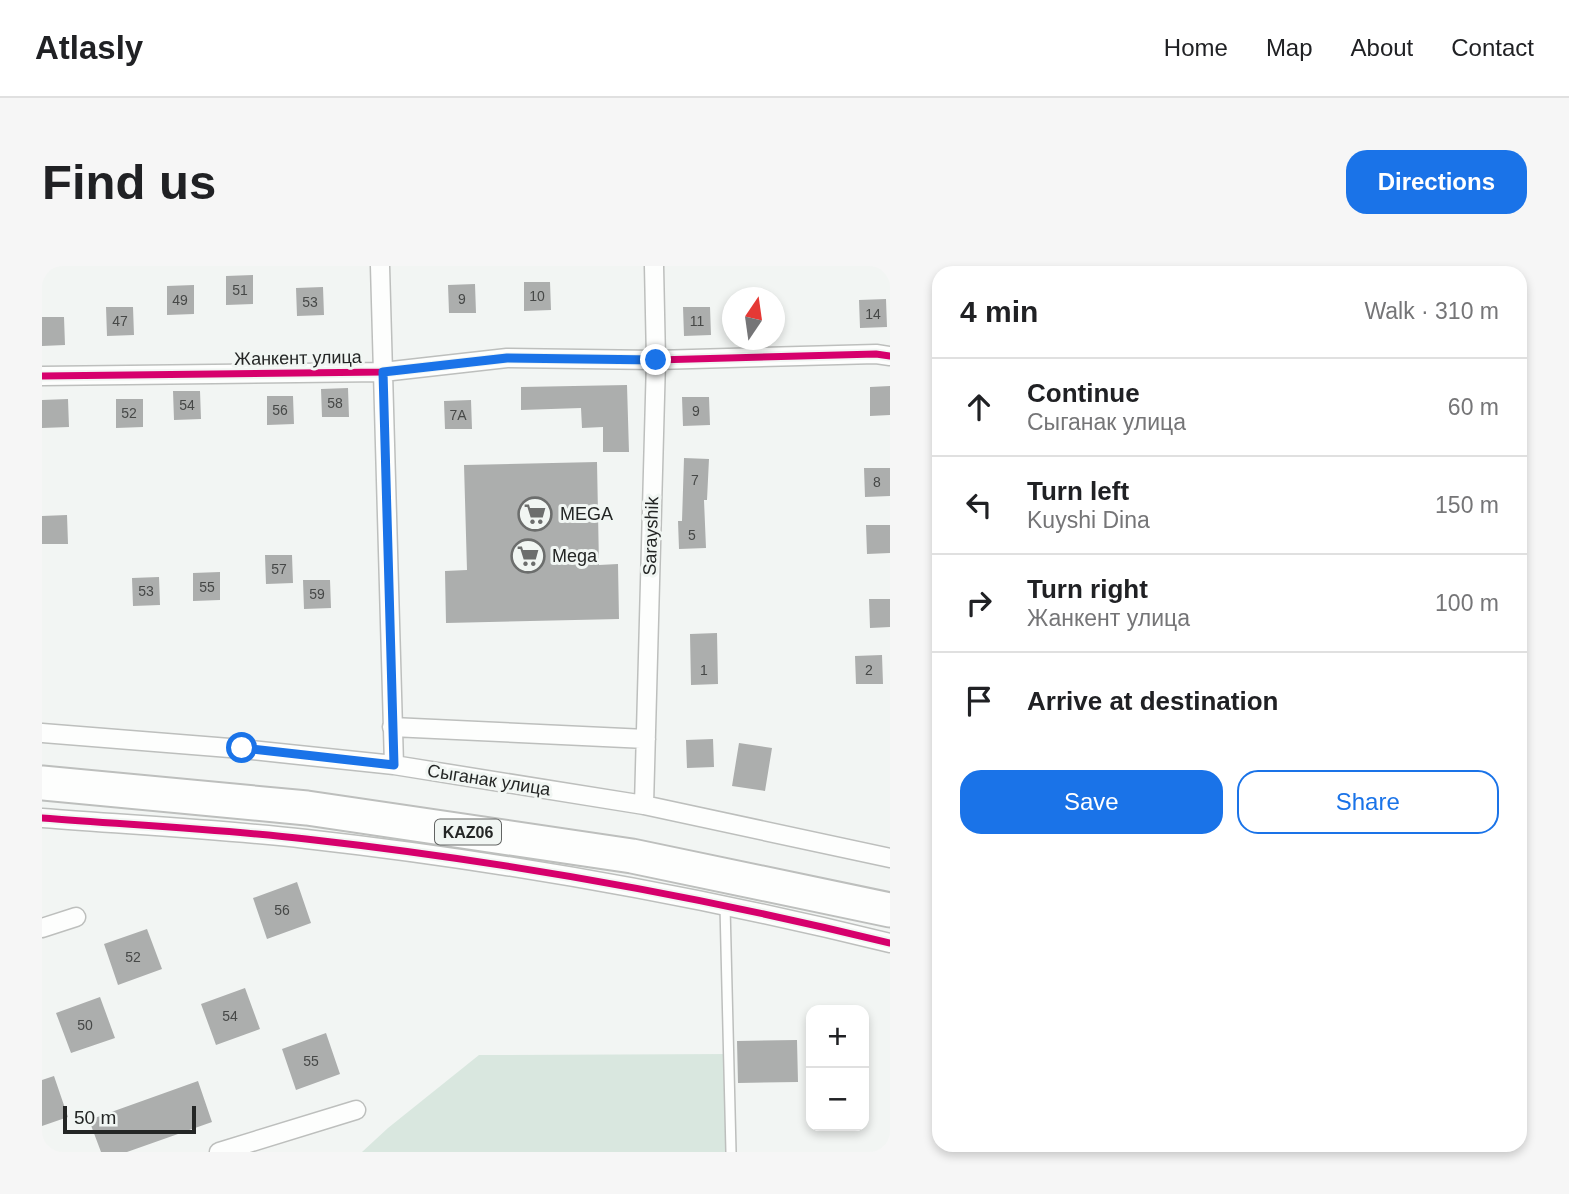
<!DOCTYPE html>
<html lang="en">
<head>
<meta charset="utf-8">
<style>
	:root { --surface:#fff; --page:#f6f6f6; --text:#202124; --muted:#757577; --line:#e0e0e0; --accent:#1a73e8 }
	body { margin:0; font-family:Helvetica,sans-serif; background:var(--page); color:var(--text) }
	.controls { position:absolute; right:21px; bottom:21px; display:grid; overflow:hidden; border-radius:14px; box-shadow:0 4px 10px #0003 }
	.controls button { width:63px; height:63px; display:grid; place-items:center; padding:0; border:0; border-bottom:2px solid var(--line); background:var(--surface); color:var(--text); font:35px sans-serif }
	.compass { position:absolute; left:680px; top:21px; width:63px; height:63px; border-radius:50%; background:var(--surface); box-shadow:0 4px 10px #0003; rotate:13deg }
	.scale { position:absolute; left:21px; bottom:18px; width:133px; box-sizing:border-box; padding-left:7px; border:4px solid #242625; border-top:0; font-size:19px; line-height:24px; white-space:nowrap; color:#242625; -webkit-text-stroke:5px #f1f6f3; paint-order:stroke }
	.stop { position:absolute; width:21px; height:21px; margin:-16px; border:5px solid #1a73e8; border-radius:50%; background:#fff }
	.stop.end { background:#1a73e8; border-color:#fff; box-shadow:0 2px 7px #0008 }
	.list { margin:0; padding:0; list-style:none }
	h2 { display:flex; justify-content:space-between; align-items:center; height:91px; margin:0; padding:0 28px; font-size:30px }
	h2 small { font-size:23px; font-weight:400; color:var(--muted) }
	.list li { display:grid; grid-template-columns:46px 1fr auto; gap:21px; align-items:center; box-sizing:border-box; height:98px; padding:0 28px; border-top:2px solid var(--line) }
	.list b { display:block; font-size:26px; white-space:nowrap }
	.list p { margin:0; font-size:23px; white-space:nowrap; color:var(--muted) }
	.list em { font-size:23px; font-style:normal; color:var(--muted) }
	.actions { display:flex; gap:14px; padding:21px 28px }
	.actions a { flex:1; padding:16px 0; border:2px solid var(--accent); border-radius:21px; text-align:center; font-size:24px; color:var(--accent) }
	.actions .main { background:var(--accent); color:#fff }
	.icon { flex:none; width:38px; height:38px; fill:none; stroke:currentColor; stroke-width:2; stroke-linecap:round; stroke-linejoin:round }
	.map { position:relative; flex:none; width:848px; height:886px; overflow:hidden; border-radius:21px }
	header { display:flex; align-items:center; gap:42px; box-sizing:border-box; height:98px; padding:0 35px; background:var(--surface); border-bottom:2px solid var(--line) }
	header strong { font-size:33px }
	nav { display:flex; gap:38px; margin-inline-start:auto; font-size:24px }
	.intro { display:flex; align-items:center; justify-content:space-between; box-sizing:border-box; height:168px; padding:0 42px }
	h1 { margin:0; font-size:49px }
	.button { padding:18px 32px; border-radius:21px; background:var(--accent); color:#fff; font-size:24px; font-weight:700 }
	main { display:flex; gap:42px; padding:0 42px }
	aside { flex:1; background:var(--surface); border-radius:21px; box-shadow:0 4px 10px #0003 }
	.map>svg:first-child { display:block }
	.green { fill:#d9e7df }
	.building { fill:#acaead }
	.lines { fill:none; stroke-linecap:round; stroke-linejoin:round }
	.lane-casing { stroke:#bdbfbd; stroke-width:12 }
	.street-casing { stroke:#bdbfbd; stroke-width:21 }
	.highway-casing { stroke:#bdbfbd; stroke-width:37 }
	.lane { stroke:#fdfefd; stroke-width:9 }
	.street { stroke:#fdfefd; stroke-width:18 }
	.highway { stroke:#fdfefd; stroke-width:33 }
	.cycleway-casing { stroke:#f1f6f3; stroke-width:11 }
	.cycleway { stroke:#d6006c; stroke-width:7 }
	.route { stroke:#1a73e8; stroke-width:9 }
	.labels { text-anchor:middle; stroke-width:6; stroke-linejoin:round; paint-order:stroke }
	.number-label { font-size:14px; fill:#464847 }
	.shield { fill:#f1f6f3; stroke:#626463; stroke-width:2 }
	.shield-label { font-size:16px; font-weight:bold; fill:#242625 }
	.street-label { font-size:18px; fill:#242625; stroke:#f1f6f3 }
	.poi-label { font-size:18px; fill:#242625; stroke:#f1f6f3; text-anchor:start }
</style>
</head>
<body>
<header>
<strong>Atlasly</strong>
<nav><a>Home</a><a>Map</a><a>About</a><a>Contact</a></nav>
</header>
<div class="intro"><h1>Find us</h1><a class="button">Directions</a></div>
<main>
<div class="map">
<svg width="848" height="886" viewBox="0 0 848 886">
	<rect width="100%" height="100%" fill="#f2f5f3"/>
	<path class="green" d="M687,788L688,886H320L346,862L437,789Z"/>
	<path class="building" d="M211,9V38L184,39V10Z
		M482,16H508L509,44L482,45Z
		M433,18L434,47H407L406,19Z
		M152,19V48L125,49V20Z
		M281,21L282,49L255,50L254,22Z
		M844,33L845,61L818,62L817,34Z
		M64,41H91L92,69L65,70Z
		M641,41H668L669,69L642,70Z
		M0,51H22L23,79L0,80Z
		M585,119L587,186H561V161L540,162L539,142L479,144V121Z
		M848,120V149L828,150V121Z
		M306,122L307,151H280L279,123Z
		M131,125H158L159,153L132,154Z
		M225,130H251L252,158L225,159Z
		M640,131H667L668,159L641,160Z
		M26,133L27,161L0,162V134Z
		M74,133H101V161L74,162Z
		M429,134L430,163H403L402,135Z
		M642,192L667,193L665,234H662L664,282L637,283L636,255H640Z
		M555,196L557,299L576,298L577,353L404,357L403,305L425,304L422,199Z
		M822,202H848V230L823,231Z
		M25,249L26,278H0V250Z
		M824,259H848V287L825,288Z
		M223,289H250L251,317L224,318Z
		M178,306V334L151,335V307Z
		M117,311L118,339L91,340L90,312Z
		M261,314H288L289,342L262,343Z
		M827,333H848V361L828,362Z
		M675,367L676,418L649,419L648,368Z
		M840,389L841,418H814L813,390Z
		M671,473L672,501L645,502L644,474Z
		M697,477L730,482L723,525L690,520Z
		M255,616L269,657L225,673L211,632Z
		M105,663L120,703L76,719L62,678Z
		M203,722L218,763L174,779L159,738Z
		M58,731L73,772L29,787L14,747Z
		M284,767L298,808L254,824L240,783Z
		M755,774L756,816L696,817L695,775Z
		M12,810L26,851L0,860V814Z
		M156,815L170,856L85,886H59L47,854Z"/>
	<g class="lines">
		<defs>
			<path id="lane" d="M683,640L689,886"/>
			<path id="street" d="M338,0L352,499
				M0,110L341,106L465,92L614,94L834,88L848,90
				M350,461L604,473
				M0,467L200,483L352,499L602,539L848,592
				M602,539L614,94L612,0
				M0,552C88,559 177,563 264,573C460,595 656,630 848,677
				M0,662L34,651
				M177,886L314,844"/>
			<path id="highway" d="M0,517L265,542L590,590L848,644"/>
		</defs>
		<use href="#lane" class="lane-casing"/>
		<use href="#street" class="street-casing"/>
		<use href="#highway" class="highway-casing"/>
		<use href="#lane" class="lane"/>
		<use href="#street" class="street"/>
		<use href="#highway" class="highway"/>
		<defs>
			<path id="cycleway" d="M0,110L341,106L465,92L614,94L834,88L848,90
				M0,552C88,559 177,563 264,573C460,595 656,630 848,677"/>
		</defs>
		<use href="#cycleway" class="cycleway-casing"/>
		<use href="#cycleway" class="cycleway"/>
	</g>
	<g class="lines">
		<path class="route" d="M200,482L352,499L341,106L465,92L614,94"/>
	</g>
	<defs>
		<symbol id="supermarket-ring" viewBox="-11 -11 22 22"><circle r="9.5" fill="#f1f6f3" stroke="#6c6e6d" stroke-width="1.5"/><path d="M-6-5.5h2.5l.6 2H6L4.5 2H-2.5L-4.4-4H-6ZM-1.5 3.2a1.3 1.3 0 1 0 .1 0ZM3 3.2a1.3 1.3 0 1 0 .1 0Z" fill="#6c6e6d"/></symbol>
	</defs>
	<g fill-rule="evenodd">
		<use href="#supermarket-ring" x="474" y="229" width="38" height="38"/>
		<use href="#supermarket-ring" x="467" y="271" width="38" height="38"/>
	</g>
	<g class="labels">
		<g class="number-label">
			<text x="198" y="29">51</text>
			<text x="495" y="35">10</text>
			<text x="420" y="38">9</text>
			<text x="138" y="39">49</text>
			<text x="268" y="41">53</text>
			<text x="831" y="53">14</text>
			<text x="78" y="60">47</text>
			<text x="655" y="60">11</text>
			<text x="293" y="142">58</text>
			<text x="145" y="144">54</text>
			<text x="238" y="149">56</text>
			<text x="654" y="150">9</text>
			<text x="87" y="152">52</text>
			<text x="416" y="154">7А</text>
			<text x="653" y="219">7</text>
			<text x="835" y="221">8</text>
			<text x="650" y="274">5</text>
			<text x="237" y="308">57</text>
			<text x="165" y="326">55</text>
			<text x="104" y="330">53</text>
			<text x="275" y="333">59</text>
			<text x="662" y="409">1</text>
			<text x="827" y="409">2</text>
			<text x="240" y="649">56</text>
			<text x="91" y="696">52</text>
			<text x="188" y="755">54</text>
			<text x="43" y="764">50</text>
			<text x="269" y="800">55</text>
		</g>
		<rect class="shield" x="393" y="553.5" width="66" height="25" rx="5"/>
		<g class="shield-label">
			<text x="426" y="572">KАZ06</text>
		</g>
		<g class="street-label">
			<text transform="translate(256 92) rotate(-1)" y="6">Жанкент улица</text>
			<text transform="translate(609 270) rotate(-88)" y="6">Sarayshik</text>
			<text transform="translate(447 514) rotate(9)" y="6">Сыганак улица</text>
		</g>
		<g class="poi-label">
			<text x="518" y="254">MEGA</text>
			<text x="510" y="296">Mega</text>
		</g>
	</g>
</svg>
<div class="controls">
<button>+</button>
<button>−</button>
</div>
<svg class="compass" viewBox="-18 -18 36 36"><path d="M0-13l5 13h-10z" fill="#e53935"/><path d="M0 13l5-13h-10z" fill="#757577"/></svg>
<div class="scale">50 m</div>
<div class="stop" style="left:200px;top:482px"></div>
<div class="stop end" style="left:614px;top:94px"></div>
</div>
<aside>
<h2>4 min<small>Walk · 310 m</small></h2>
<ul class="list">
<li><svg class="icon" aria-label="ahead" viewBox="0 0 24 24"><path d="M12 20V5M6 11l6-6 6 6"/></svg><div><b>Continue</b><p>Сыганак улица</p></div><em>60 m</em></li>
<li><svg class="icon" aria-label="left" viewBox="0 0 24 24"><path d="M17 20v-9H6M10 6l-5 5 5 5"/></svg><div><b>Turn left</b><p>Kuyshi Dina</p></div><em>150 m</em></li>
<li><svg class="icon" aria-label="right" viewBox="0 0 24 24"><path d="M7 20v-9h11M14 6l5 5-5 5"/></svg><div><b>Turn right</b><p>Жанкент улица</p></div><em>100 m</em></li>
<li><svg class="icon" aria-label="arrive" viewBox="0 0 24 24"><path d="M6 21V4h12l-3 4 3 4H6"/></svg><div><b>Arrive at destination</b></div></li>
</ul>
<div class="actions"><a class="main">Save</a><a>Share</a></div>
</aside>
</main>
</body>
</html>
